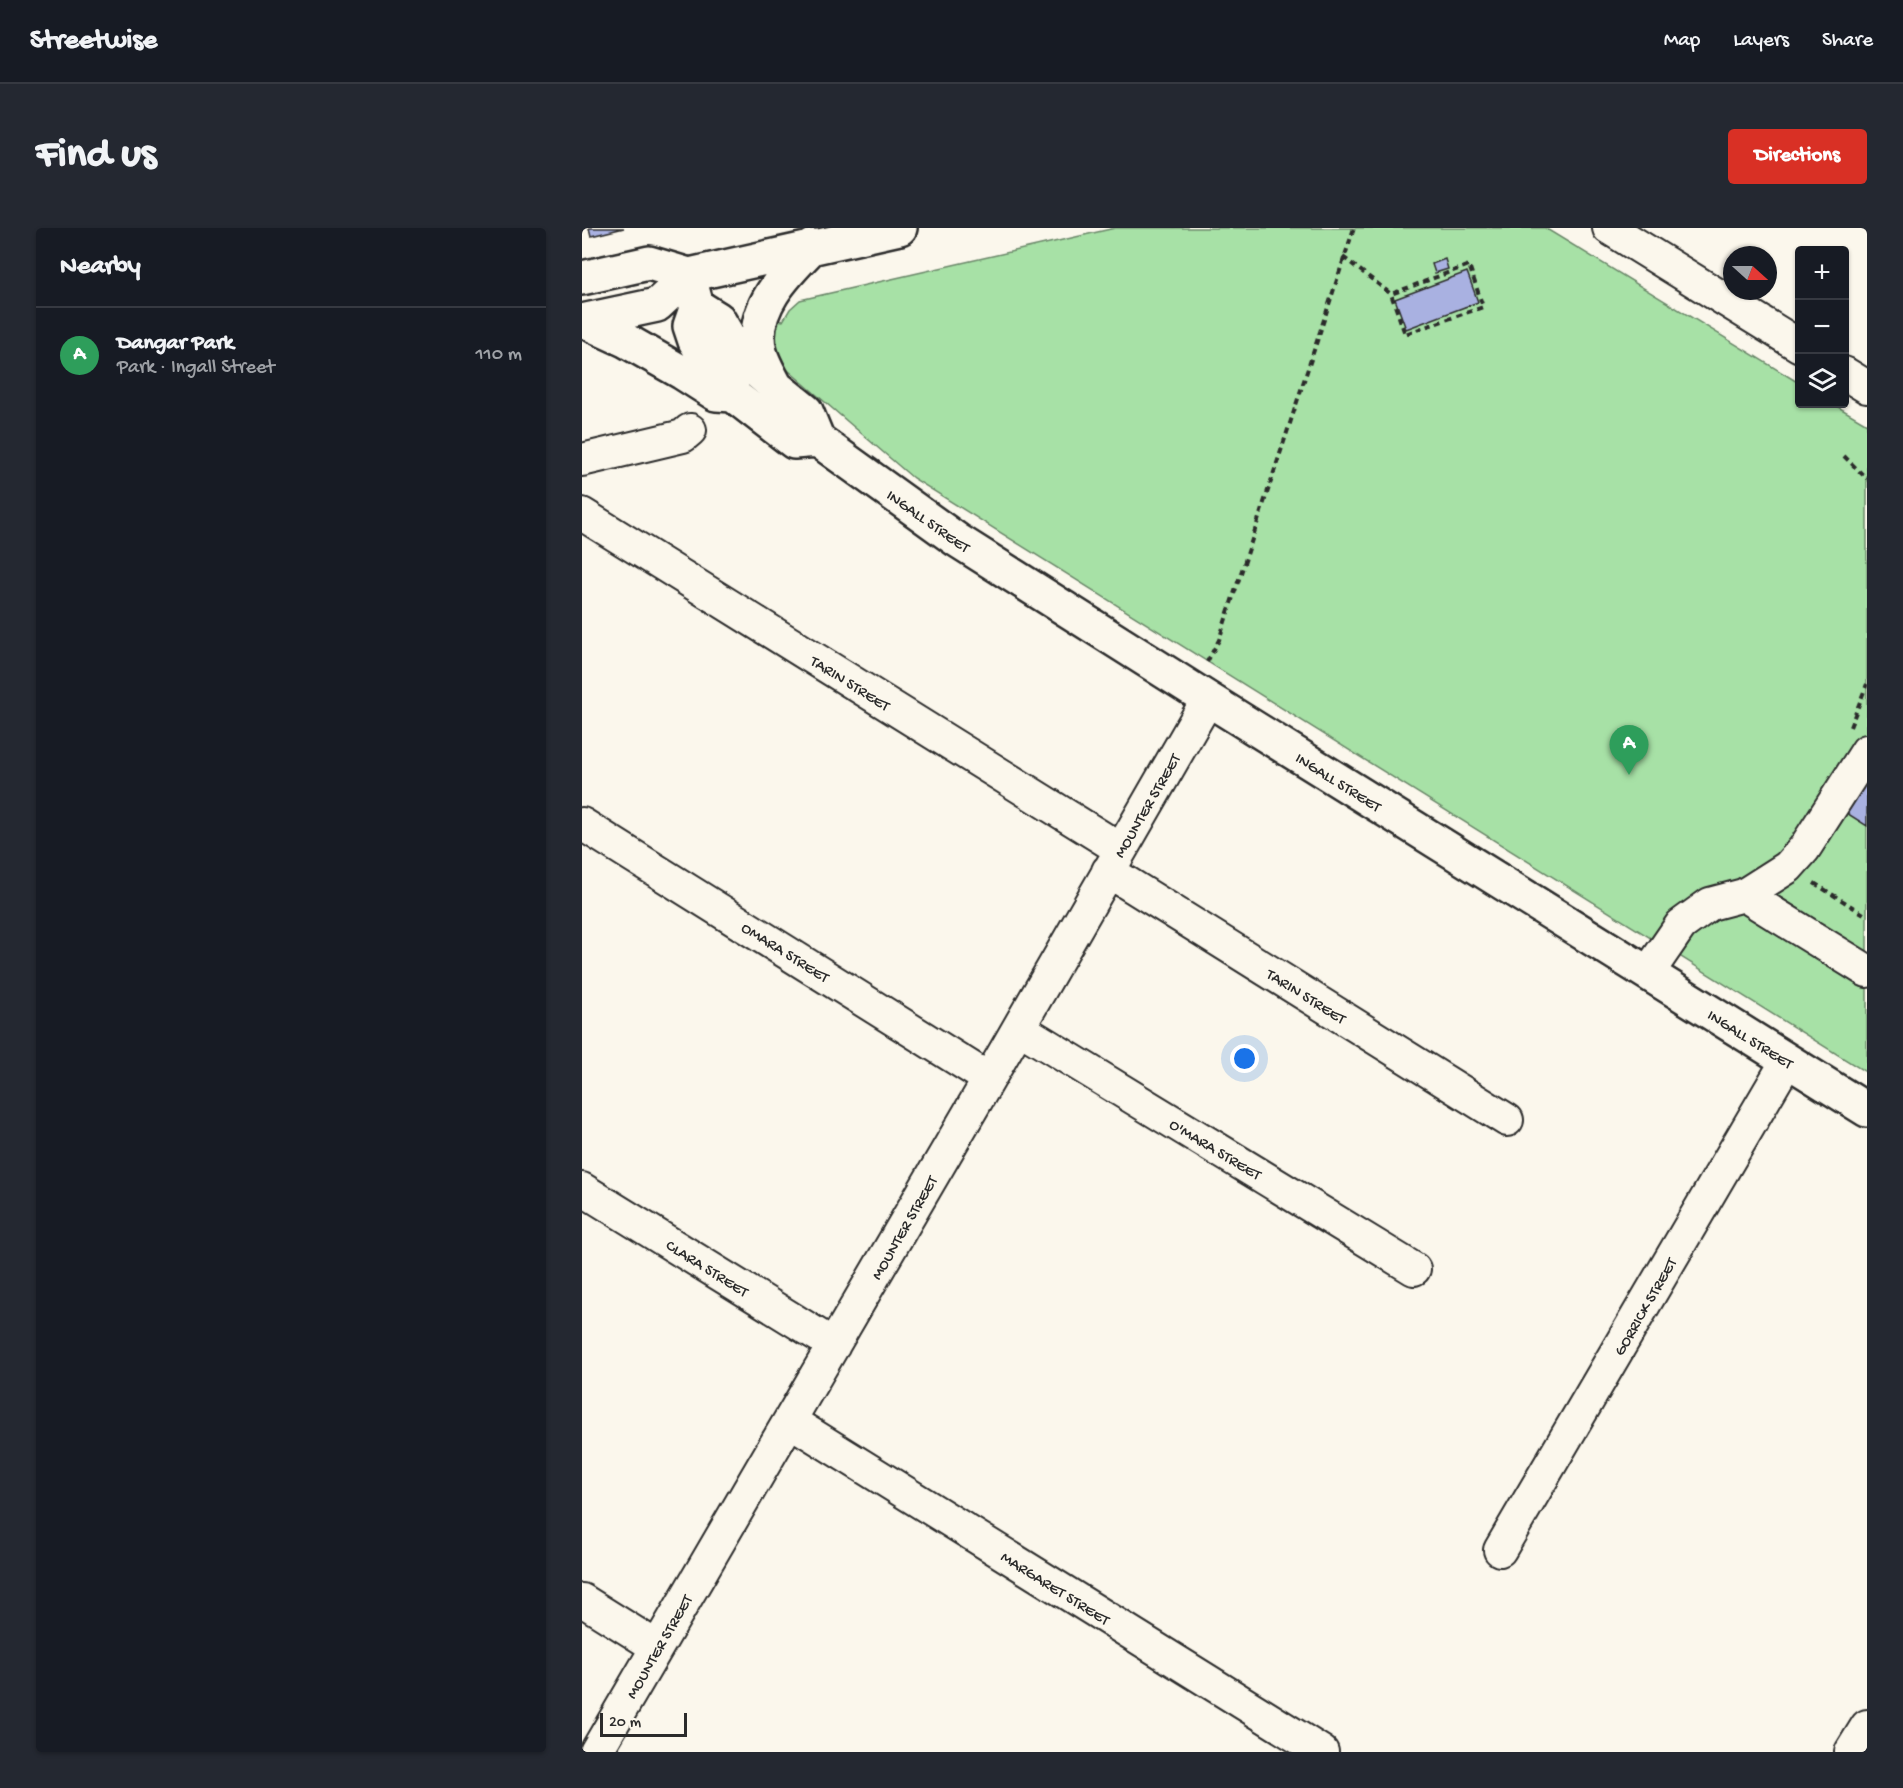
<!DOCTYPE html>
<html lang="en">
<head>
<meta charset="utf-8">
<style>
	:root { --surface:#171b24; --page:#242831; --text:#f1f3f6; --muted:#9ea1a6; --line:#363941; --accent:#d93025 }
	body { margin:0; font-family:"Gochi Hand",sans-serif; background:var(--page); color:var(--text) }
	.controls { position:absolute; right:18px; top:18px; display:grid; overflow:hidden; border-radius:6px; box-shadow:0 2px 4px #0004 }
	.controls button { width:54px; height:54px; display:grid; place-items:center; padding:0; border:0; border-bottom:2px solid var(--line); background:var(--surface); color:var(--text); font:30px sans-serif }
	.compass { position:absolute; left:1141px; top:18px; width:54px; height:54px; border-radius:50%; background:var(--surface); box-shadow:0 2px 4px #0004; rotate:111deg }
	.scale { position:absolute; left:18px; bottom:15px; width:87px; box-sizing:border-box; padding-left:6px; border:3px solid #2b2b2b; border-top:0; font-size:16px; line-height:21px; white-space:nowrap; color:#2b2b2b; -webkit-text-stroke:4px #fbf7ec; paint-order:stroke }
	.you { position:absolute; left:663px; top:831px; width:21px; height:21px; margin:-15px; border:4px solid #fff; border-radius:50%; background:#1a73e8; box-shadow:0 0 0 9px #1a73e833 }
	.badge { display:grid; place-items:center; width:39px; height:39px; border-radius:50%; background:var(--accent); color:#fff; font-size:20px; font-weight:700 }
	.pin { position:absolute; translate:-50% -50px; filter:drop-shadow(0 2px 3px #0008) }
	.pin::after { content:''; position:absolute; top:32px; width:21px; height:18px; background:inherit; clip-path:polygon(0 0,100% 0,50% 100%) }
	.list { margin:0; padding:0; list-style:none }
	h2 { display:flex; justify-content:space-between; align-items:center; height:78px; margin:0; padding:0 24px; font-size:26px }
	h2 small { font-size:20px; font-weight:400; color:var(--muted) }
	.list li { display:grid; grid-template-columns:39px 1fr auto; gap:18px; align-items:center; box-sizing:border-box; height:96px; padding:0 24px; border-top:2px solid var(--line) }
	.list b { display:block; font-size:22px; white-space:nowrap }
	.list p { margin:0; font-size:20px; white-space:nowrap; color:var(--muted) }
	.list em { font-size:20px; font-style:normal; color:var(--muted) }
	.icon { flex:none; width:33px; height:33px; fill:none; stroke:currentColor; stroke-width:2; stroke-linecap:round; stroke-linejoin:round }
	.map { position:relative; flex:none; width:1285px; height:1524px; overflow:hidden; border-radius:6px }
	header { display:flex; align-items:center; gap:36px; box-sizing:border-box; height:84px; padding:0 30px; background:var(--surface); border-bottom:2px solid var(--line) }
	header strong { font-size:28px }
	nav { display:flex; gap:33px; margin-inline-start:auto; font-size:21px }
	.intro { display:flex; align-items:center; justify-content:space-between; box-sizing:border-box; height:144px; padding:0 36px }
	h1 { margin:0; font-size:42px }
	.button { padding:15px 27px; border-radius:6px; background:var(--accent); color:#fff; font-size:21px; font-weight:700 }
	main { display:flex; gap:36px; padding:0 36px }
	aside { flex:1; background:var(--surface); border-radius:6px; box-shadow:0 2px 4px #0004 }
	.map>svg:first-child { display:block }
	.green { fill:#a7e1a6; stroke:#698668; stroke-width:1.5 }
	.building { fill:#a9b1e1; stroke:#2b2b2b; stroke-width:1.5 }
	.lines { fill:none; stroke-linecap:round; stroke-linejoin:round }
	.minor-casing { stroke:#2b2b2b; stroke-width:36 }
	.major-casing { stroke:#2b2b2b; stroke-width:38 }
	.path { stroke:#2b2b2b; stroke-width:4; stroke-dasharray:6 4.5; stroke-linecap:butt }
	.minor { stroke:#fbf7ec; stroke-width:32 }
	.major { stroke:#fbf7ec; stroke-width:33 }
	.labels { text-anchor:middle; stroke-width:4.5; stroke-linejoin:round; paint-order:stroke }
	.street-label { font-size:16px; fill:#2b2b2b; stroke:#fbf7ec }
</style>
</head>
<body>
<header>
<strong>Streetwise</strong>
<nav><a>Map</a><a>Layers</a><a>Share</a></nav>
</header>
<div class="intro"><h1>Find us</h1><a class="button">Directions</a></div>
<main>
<aside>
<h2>Nearby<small></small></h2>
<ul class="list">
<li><span class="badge" style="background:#2e9e5b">A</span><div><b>Dangar Park</b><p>Park · Ingall Street</p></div><em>110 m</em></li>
</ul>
</aside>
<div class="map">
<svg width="1285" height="1524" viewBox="0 0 1285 1524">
	<rect width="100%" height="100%" fill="#fbf7ec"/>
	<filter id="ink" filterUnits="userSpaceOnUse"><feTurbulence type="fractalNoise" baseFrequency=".0167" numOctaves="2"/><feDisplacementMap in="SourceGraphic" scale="12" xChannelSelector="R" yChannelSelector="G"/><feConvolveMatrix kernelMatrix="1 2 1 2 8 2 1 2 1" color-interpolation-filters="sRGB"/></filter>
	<g filter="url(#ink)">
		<path class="green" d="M533,0H963L1217,155L1218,176H1251L1285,196V845L331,250L200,137L190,112L193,92L201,93L208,81L218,72Z"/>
		<path class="building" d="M7,0H42L9,8Z
			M863,31L866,41L853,45L850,36Z
			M885,44L896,74L824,101L813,71Z
			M1285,549V598L1263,584Z"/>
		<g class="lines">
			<defs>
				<path id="minor" d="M1027,0L1218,118
					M1262,145L1285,159
					M0,232L101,208L108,202
					M0,286L538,621
					M0,596L407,851
					M526,643L925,892
					M1162,667L1206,639L1222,621L1285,523
					M1066,745L1099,697L1128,676L1162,667L1285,743
					M437,800L832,1041
					M0,961L252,1117
					M208,1193L740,1524
					M918,1322L1205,833
					M0,1372L75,1419
					M14,1524L407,851L626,471
					M1269,1524L1285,1498"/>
				<path id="major" d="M0,50L67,35L107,47L318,0
					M110,60L115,78L108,98L113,113L128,137L148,153L151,166
					M115,78L136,91L154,122L172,141L224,183L236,212L375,312L626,471L1285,882
					M0,93L75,77L107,47
					M2,93L43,112L101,145L134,166L151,167L212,214L236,212
					M192,155C187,145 181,135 178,124C167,82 204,45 231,18"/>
			</defs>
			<use href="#minor" class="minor-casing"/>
			<use href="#major" class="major-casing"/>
			<path class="path" d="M761,29L809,66L823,106L901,79L887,37L809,66
				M1262,228L1285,251
				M625,434L637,412L772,0
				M1268,499L1285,456
				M1232,655L1285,688"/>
			<use href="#minor" class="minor"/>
			<use href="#major" class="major"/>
		</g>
	</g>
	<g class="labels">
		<g class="street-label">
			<text transform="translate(347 292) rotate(35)" y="6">INGALL STREET</text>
			<text transform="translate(269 454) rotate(32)" y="6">TARIN STREET</text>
			<text transform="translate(757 553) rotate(32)" y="6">INGALL STREET</text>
			<text transform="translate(564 577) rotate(-60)" y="6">MOUNTER STREET</text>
			<text transform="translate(204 723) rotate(32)" y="6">OMARA STREET</text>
			<text transform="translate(725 767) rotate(32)" y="6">TARIN STREET</text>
			<text transform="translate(1169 810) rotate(32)" y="6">INGALL STREET</text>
			<text transform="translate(634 920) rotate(31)" y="6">O'MARA STREET</text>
			<text transform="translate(321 999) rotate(-60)" y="6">MOUNTER STREET</text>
			<text transform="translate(126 1039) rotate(32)" y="6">CLARA STREET</text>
			<text transform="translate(1062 1078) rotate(-60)" y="6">GORRICK STREET</text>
			<text transform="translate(474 1359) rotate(32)" y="6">MARGARET STREET</text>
			<text transform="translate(76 1418) rotate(-60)" y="6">MOUNTER STREET</text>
		</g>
	</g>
</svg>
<div class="controls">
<button>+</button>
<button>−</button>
<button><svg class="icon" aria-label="layers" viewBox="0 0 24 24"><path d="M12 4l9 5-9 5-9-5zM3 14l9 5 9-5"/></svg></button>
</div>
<svg class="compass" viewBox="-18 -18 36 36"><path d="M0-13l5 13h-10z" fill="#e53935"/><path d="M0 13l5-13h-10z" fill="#9ea1a6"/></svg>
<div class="scale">20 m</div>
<div class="you"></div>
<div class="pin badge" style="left:1047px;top:547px;background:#2e9e5b">A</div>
</div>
</main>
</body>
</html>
